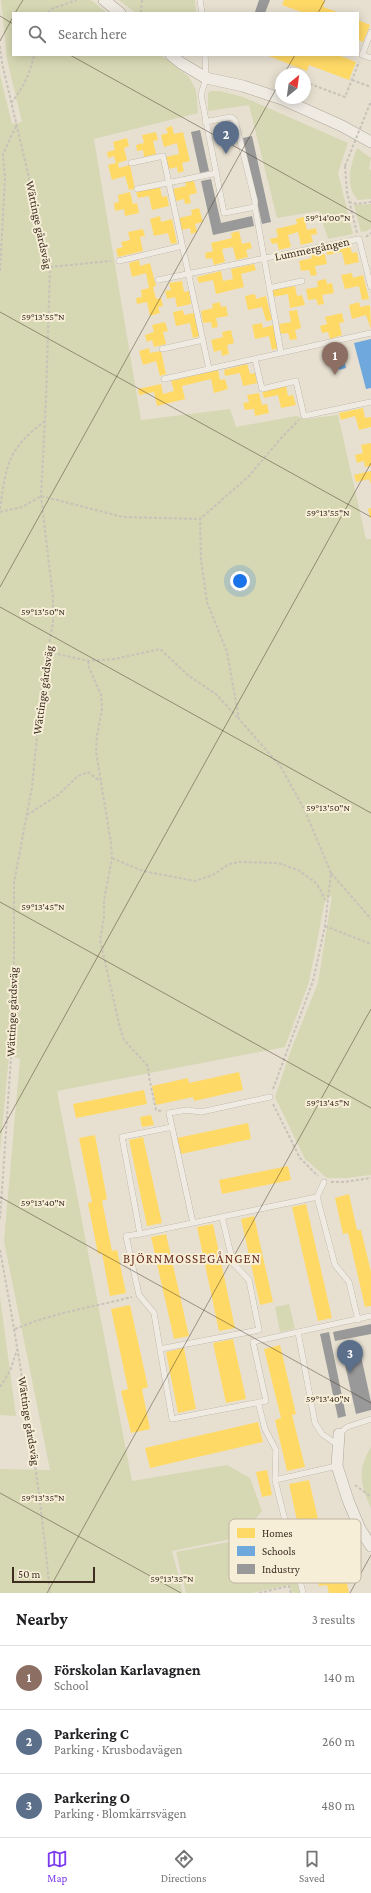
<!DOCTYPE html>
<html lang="en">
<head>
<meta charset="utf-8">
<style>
	:root { --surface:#fff; --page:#f2f2f2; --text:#202124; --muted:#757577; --line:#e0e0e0; --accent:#7c3aed }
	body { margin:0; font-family:"Crimson Pro",serif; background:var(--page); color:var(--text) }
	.compass { position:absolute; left:275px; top:68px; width:36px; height:36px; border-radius:50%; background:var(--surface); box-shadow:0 2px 10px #0003; rotate:29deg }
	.scale { position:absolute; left:12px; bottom:10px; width:83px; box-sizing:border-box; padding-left:4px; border:2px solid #3d2e20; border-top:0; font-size:11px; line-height:14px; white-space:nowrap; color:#3d2e20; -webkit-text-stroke:3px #f7eed8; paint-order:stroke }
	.you { position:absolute; left:240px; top:581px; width:14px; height:14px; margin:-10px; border:3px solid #fff; border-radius:50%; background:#1a73e8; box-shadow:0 0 0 6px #1a73e833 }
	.badge { display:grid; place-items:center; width:26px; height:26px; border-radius:50%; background:var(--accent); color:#fff; font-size:13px; font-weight:700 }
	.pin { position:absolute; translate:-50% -33px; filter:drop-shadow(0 1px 2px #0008) }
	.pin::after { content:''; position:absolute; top:21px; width:14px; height:12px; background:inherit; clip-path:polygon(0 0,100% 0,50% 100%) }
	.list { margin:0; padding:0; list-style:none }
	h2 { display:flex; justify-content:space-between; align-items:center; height:52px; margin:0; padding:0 16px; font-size:17px }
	h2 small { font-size:13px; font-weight:400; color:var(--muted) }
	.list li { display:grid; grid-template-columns:26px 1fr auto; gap:12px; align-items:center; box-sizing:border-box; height:64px; padding:0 16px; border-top:1px solid var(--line) }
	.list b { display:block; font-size:15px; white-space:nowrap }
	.list p { margin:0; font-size:13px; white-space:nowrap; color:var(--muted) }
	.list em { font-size:13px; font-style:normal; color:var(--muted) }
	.icon { flex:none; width:22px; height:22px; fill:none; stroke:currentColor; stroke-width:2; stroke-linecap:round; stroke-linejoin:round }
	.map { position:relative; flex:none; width:371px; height:1593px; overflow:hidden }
	.search { position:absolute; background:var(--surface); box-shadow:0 2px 10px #0003; left:12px; right:12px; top:12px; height:44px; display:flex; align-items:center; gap:10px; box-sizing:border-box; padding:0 14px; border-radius:0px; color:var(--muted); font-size:15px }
	.sheet { height:244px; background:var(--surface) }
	nav { display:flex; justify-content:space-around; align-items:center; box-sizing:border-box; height:56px; border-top:1px solid var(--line); background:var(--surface); font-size:11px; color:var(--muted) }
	nav a { display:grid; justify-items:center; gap:2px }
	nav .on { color:var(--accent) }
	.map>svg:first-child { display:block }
	.green { fill:#d6d7b3; fill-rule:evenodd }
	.homes { fill:#ffd966 }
	.schools { fill:#6fa8dc }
	.industry { fill:#999 }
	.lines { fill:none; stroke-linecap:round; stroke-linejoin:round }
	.service-casing { stroke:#ada599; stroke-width:6 }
	.minor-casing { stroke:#ada599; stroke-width:12 }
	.path { stroke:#c8c2b9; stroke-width:2; stroke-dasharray:3 2; stroke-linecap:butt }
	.service { stroke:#efebe3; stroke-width:5.5 }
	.minor { stroke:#efebe3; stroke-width:11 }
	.path-bridge { stroke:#c8c2b9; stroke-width:2; stroke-dasharray:3 2; stroke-linecap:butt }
	.ticks { fill:none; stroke:#3d2e20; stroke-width:1; stroke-opacity:0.45 }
	.labels { text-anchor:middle; stroke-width:4; stroke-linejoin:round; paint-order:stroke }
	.street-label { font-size:12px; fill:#3d2e20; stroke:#f7eed8 }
	.neighbourhood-label { font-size:13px; letter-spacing:1px; fill:#6b2e1e; stroke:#f7eed8 }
	.key { fill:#f7eed8; stroke:#bfb4a1; stroke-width:1 }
	.key-label { font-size:11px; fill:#3d2e20 }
	.ticks-label { font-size:10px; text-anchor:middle; fill:#3d2e20; stroke:#f7eed8; stroke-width:4; stroke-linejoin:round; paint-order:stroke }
</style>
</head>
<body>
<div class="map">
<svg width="371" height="1593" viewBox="0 0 371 1593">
	<rect width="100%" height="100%" fill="#e7e0d1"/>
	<path class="green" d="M1,0H91L107,13H13V55H161L189,77L196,90L198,113L94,139L141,420L230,409L236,427L296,416L307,419L338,415L366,539H371V1175L345,1178H327L305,1159L275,1097L291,1050L318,983L332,895L325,901L309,982L285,1047L57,1091L132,1481L227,1465L250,1478L262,1511L240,1537L172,1551L183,1593H0V1469L50,1470L4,1241L20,1059L9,1055L0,1153V75L12,124L22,122L7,59Z
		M119,0H195L196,13H136Z
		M211,91H220L243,97L348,143L338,173L353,234L328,239L319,211L277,218L249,105L208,111V93Z
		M357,148L371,158L369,169L371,170V199L358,200C344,185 351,165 357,148Z
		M371,204V228L367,231L361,232L354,205Z
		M0,1297L16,1416L0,1415Z
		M289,1304L295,1329L280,1332L275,1307Z
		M371,1447V1508C360,1484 357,1471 371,1447Z
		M279,1529L290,1570H294L300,1593H293L289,1585L252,1593H186L176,1552L261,1536L271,1574L274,1573L264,1533ZM285,1574L288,1576C288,1581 286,1583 281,1584L278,1580L280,1575Z"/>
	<path class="homes" d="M284,0H322L325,1L323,7L340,13H304L282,5Z
		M358,20L370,25L363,42L358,40Z
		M266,55H338L356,62L349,80L309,65L307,71Z
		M172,126L174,134L183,132L190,161L182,163L184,171L178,173L177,167L169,169L166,157L179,154L177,143L164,147L161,135L168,133L166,128Z
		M156,132L158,140L153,141L156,154L144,157L143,150L137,151L136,145L144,143L142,135Z
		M127,138L129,146L124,148L127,160L118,163L119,168L130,165L135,189L129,190L125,176L112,180L108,165L116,163L114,156L108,158L107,152L115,150L113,142Z
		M193,178L197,193L189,195L191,203L185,204L184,199L176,201L173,189L186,186L185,181Z
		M160,187L162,197L167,196L169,206L152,210L149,196L138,198L136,192Z
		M130,192L133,204L137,203L139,213L125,216L124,209L115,211L114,203L119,202L118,195Z
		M199,208L203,222L195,224L197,232L191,234L190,228L182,230L179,218L192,215L191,210Z
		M160,216L161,222L172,219L177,243L171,244L168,233L154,236L150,219Z
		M304,217L307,230L316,228L317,234L311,235L313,242L301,245L298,232L288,235L291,247L279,250L277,243L272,244L270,239L278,237L276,229L297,224L296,219Z
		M143,229L145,236L140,237L143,251L118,257L116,249L123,247L121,242L130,240L128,232Z
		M239,231L242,244L250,242L252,248L246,250L248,257L236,260L233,247L222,249L225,262L214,265L212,258L206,259L205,253L213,251L211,243L232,238L231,233Z
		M349,243L352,253L357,252L359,262L345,265L342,252L327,255L326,248Z
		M319,250L320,255L325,254L327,264L315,266L317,275L311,276L309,270L301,271L299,261L312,258L310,252Z
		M139,260L140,266L150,263L156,286L153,287L156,299L161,298L163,306L158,307L160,313L150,316L147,302L137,304L136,298L142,297L141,290L149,288L146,273L132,277L129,263Z
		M254,264L256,270L241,274L244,287L216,294L213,280L199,283L197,277L221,271L223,281L233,279L231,269Z
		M352,273L353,278L363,275L369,299L362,300L359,286L345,289L341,275Z
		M326,279L327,284L332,283L334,293L322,295L324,304L318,305L316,299L308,300L306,289L318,287L317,281Z
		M182,281L184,292L189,291L191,304L177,307L175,297L167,299L165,291L171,290L169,283Z
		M295,286L297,296L302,295L305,305L290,308L288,294L273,297L272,290Z
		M255,294L256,299L266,296L272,320L266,321L262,307L248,310L245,296Z
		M220,302L221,307L226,306L228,316L216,318L218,327L212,328L211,322L203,323L201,311L213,308L212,304Z
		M359,302L360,307L370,305L371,329L366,315L352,319L349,305Z
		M183,310L184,315L194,313L200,336L193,338L190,323L176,326L173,312Z
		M297,310L301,328L295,330L297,339L290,340L288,333L281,334L279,324L291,322L289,311Z
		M342,313L344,322L339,323L342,335L330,339L328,332L322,333L320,326L327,324L325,317Z
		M165,322L168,331L163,332L166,344L154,347L152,340L147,342L145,335L154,332L152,325Z
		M262,323L263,328L273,325L279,348L272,350L269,336L255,339L252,325Z
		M231,330L234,343L227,345L229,354L222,356L221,350L214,352L211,340L223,337L222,332Z
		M149,348L150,353L161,351L166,374L160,376L156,361L143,365L139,351Z
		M247,364L250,374L255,373L257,383L243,386L240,373L225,376L224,370Z
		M218,370L220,380L225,379L228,389L214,393L211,379L182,386L185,399L157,406L154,392L139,395L138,389L161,384L163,394L174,391L171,381Z
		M286,386L288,396L293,395L296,405L281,408L278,395L264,398L262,391Z
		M259,393L262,405L267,404L269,413L255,416L254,409L245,410L243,403L249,402L247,395Z
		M363,408L365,418L371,417V427L359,430L355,416L341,420L339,413Z
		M371,443V466L365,467L364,461L357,463L355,455L363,453L361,445Z
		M371,471V484L369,479L356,482L354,475Z
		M371,508V517L370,518L368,509Z
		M239,1072L243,1090L194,1101L193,1097L156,1105L152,1086L188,1078L189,1083Z
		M144,1090L147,1104L76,1118L73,1104Z
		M151,1115L154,1125L142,1127L140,1117Z
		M248,1123L251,1139L181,1154L177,1138Z
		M95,1135L107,1199L102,1201L112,1251L117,1250L126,1293L110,1296L102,1253L98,1254L88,1203L92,1202L79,1138Z
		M143,1137L162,1223L147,1226L129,1140Z
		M288,1166L291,1180L222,1194L219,1180Z
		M349,1194L357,1230H361L371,1272V1306L365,1307L348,1233L343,1234L335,1198Z
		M306,1204L332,1318L318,1321L292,1207Z
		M254,1216L273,1302L260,1305L241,1219Z
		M213,1224L235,1328L219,1331L197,1227Z
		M166,1234L189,1336L174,1339L151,1237Z
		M130,1305L148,1387L142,1389L150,1429L131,1433L121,1391L128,1389L111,1309Z
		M233,1339L246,1399L226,1403L213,1343Z
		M280,1345L296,1414L292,1415L305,1467L287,1471L275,1420L281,1418L264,1349Z
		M184,1348L196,1409L178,1413L166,1352Z
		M258,1422L263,1442L150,1468L145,1448Z
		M267,1470L272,1495L262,1497L256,1472Z
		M309,1480L322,1536L329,1535L338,1581L346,1579L349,1593H329L327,1585L319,1586L308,1542L302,1543L289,1484Z"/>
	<path class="schools" d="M371,339V388L366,389L354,343Z
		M341,348L346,368L339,370L334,350Z"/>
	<path class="industry" d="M259,0H270L265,13L255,12Z
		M200,130L209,171L200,173L191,132Z
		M252,136L271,222L262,224L243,138Z
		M211,179L221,223L252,216L254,226L213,235L201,181Z
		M371,1324V1334L335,1341L333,1332Z
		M329,1332L346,1416L338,1418L320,1334Z
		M361,1356L371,1402V1410L356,1414L344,1360Z"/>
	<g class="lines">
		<defs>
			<path id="service" d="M200,0L202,13
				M371,32L362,55L371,58
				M205,55L206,78L201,95L224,213L255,207V201L235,120L231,117L205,122
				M131,163L163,156L209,369
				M137,189L217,173
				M255,207L281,353
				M119,261L182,246
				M158,280L359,239L371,287
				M269,288L302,281
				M162,349L203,340
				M255,359L262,389L296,381L304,416L371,402
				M164,379L371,333
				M270,1097L201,1112L187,1110L169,1113L172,1127L122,1137L140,1234L317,1197L324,1182
				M172,1127L193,1223
				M317,1197L335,1265L349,1282L358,1320
				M222,1217L233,1263L249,1280L259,1330L160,1349L172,1419L266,1401L253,1342L371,1316
				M140,1234L126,1236L139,1295L154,1313L160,1349
				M298,1332L315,1423L322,1434L338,1445
				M258,1402L265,1429L276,1450L275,1480
				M339,1434L347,1427L371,1419
				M303,1593L275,1480L337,1466"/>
			<path id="minor" d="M104,0L120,13
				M171,55L181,63L206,78L243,86L282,99L342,126L371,142
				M339,1434L337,1466L348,1500L360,1529L371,1546"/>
		</defs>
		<use href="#service" class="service-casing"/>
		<use href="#minor" class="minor-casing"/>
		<path class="path" d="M48,13L51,9L77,0
			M141,13L142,0
			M0,46L2,63L50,267L46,399L41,496L53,598V623L43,675L32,787L14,883V1013L0,1219
			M352,80L371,87
			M305,82L345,97L359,62
			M11,103C23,88 30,74 34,55
			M345,166L347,192L357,233
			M349,202L357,204L371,202
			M366,237L371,233
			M50,267L111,261
			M0,271L5,178L3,154L16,126
			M0,509C6,464 8,449 45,421
			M0,512L22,507L41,496L123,517L200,519
			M48,652L89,661L115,659L160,649L189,676L216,694L239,719
			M89,661L88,665L101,695L102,709L97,736L96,752L111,843L112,858L104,900V917L100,940L120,1028L124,1040L148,1066L149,1077L156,1110L161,1111
			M27,815L58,795L78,776L88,772L100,781
			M112,858L143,871L195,881L213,875L229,864L239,862L278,863L298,870L315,882L320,889L325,900
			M331,873L371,919
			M325,926L371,944
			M273,1089L313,981L325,926L331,873L305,811L281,767L239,719L227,652L207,602L201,560L200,519L248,477L282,437L299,420
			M273,1104L300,1158L318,1176
			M331,1182H344L371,1178
			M0,1250C21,1364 39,1478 50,1593
			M15,1329C52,1313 93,1307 132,1297
			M0,1387L10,1371L17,1350
			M355,1485L371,1497
			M266,1557L285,1552
			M259,1593L289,1586L291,1593"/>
		<use href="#service" class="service"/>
		<use href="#minor" class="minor"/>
		<path class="path-bridge" d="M345,166L371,101"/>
	</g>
	<path class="ticks" d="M15,13L23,0M318,13L325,0M0,16L13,24M0,41L13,17M70,55L371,222M284,74L295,55M0,312L371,517M0,587L281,80M0,607L371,813M0,902L371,1108M0,1133L371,463M0,1197L371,1403M0,1493L181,1593M47,1593L371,1009M350,1593L371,1555"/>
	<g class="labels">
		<g class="street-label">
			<text transform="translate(39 225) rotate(78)" y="4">Wättinge gårdsväg</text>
			<text transform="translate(312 249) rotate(-12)" y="4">Lummergången</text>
			<text transform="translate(43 690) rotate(-82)" y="4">Wättinge gårdsväg</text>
			<text transform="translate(12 1012) rotate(-88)" y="4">Wättinge gårdsväg</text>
			<text transform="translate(29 1421) rotate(81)" y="4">Wättinge gårdsväg</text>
		</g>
		<g class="neighbourhood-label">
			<text x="192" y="1263">BJÖRNMOSSEGÅNGEN</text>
		</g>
	</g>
	<rect x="229" y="1519" width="132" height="64" rx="6" class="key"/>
	<rect x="237" y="1528" width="18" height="10" fill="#ffd966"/>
	<rect x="237" y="1546" width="18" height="10" fill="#6fa8dc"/>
	<rect x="237" y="1564" width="18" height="10" fill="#999"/>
	<g class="key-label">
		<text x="262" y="1537">Homes</text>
		<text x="262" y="1555">Schools</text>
		<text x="262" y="1573">Industry</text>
	</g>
	<g class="ticks-label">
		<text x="328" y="221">59°14'00"N</text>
		<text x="43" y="320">59°13'55"N</text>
		<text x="328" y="516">59°13'55"N</text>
		<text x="43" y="615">59°13'50"N</text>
		<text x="328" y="811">59°13'50"N</text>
		<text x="43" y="910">59°13'45"N</text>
		<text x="328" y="1106">59°13'45"N</text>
		<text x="43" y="1206">59°13'40"N</text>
		<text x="328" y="1402">59°13'40"N</text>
		<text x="43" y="1501">59°13'35"N</text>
		<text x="172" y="1582">59°13'35"N</text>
	</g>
</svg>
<svg class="compass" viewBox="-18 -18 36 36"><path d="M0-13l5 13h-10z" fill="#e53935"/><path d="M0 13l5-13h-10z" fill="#757577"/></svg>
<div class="scale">50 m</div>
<div class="you"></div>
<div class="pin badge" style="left:335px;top:375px;background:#8d6e63">1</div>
<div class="pin badge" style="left:226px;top:154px;background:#5c6f8a">2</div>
<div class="pin badge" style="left:350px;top:1373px;background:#5c6f8a">3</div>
<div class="search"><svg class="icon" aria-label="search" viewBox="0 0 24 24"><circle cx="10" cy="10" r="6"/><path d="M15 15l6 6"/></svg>Search here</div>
</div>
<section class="sheet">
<h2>Nearby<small>3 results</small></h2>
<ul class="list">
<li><span class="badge" style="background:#8d6e63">1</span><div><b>Förskolan Karlavagnen</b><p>School</p></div><em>140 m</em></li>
<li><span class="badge" style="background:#5c6f8a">2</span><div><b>Parkering C</b><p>Parking · Krusbodavägen</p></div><em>260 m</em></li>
<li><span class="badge" style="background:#5c6f8a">3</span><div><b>Parkering O</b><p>Parking · Blomkärrsvägen</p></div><em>480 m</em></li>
</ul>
</section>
<nav>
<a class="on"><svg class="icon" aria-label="map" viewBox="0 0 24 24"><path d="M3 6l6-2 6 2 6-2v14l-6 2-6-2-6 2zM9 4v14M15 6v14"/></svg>Map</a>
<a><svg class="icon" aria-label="directions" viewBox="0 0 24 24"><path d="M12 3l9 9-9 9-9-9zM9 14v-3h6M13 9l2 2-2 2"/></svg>Directions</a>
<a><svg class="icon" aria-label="saved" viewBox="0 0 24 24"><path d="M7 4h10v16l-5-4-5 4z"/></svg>Saved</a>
</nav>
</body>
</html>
